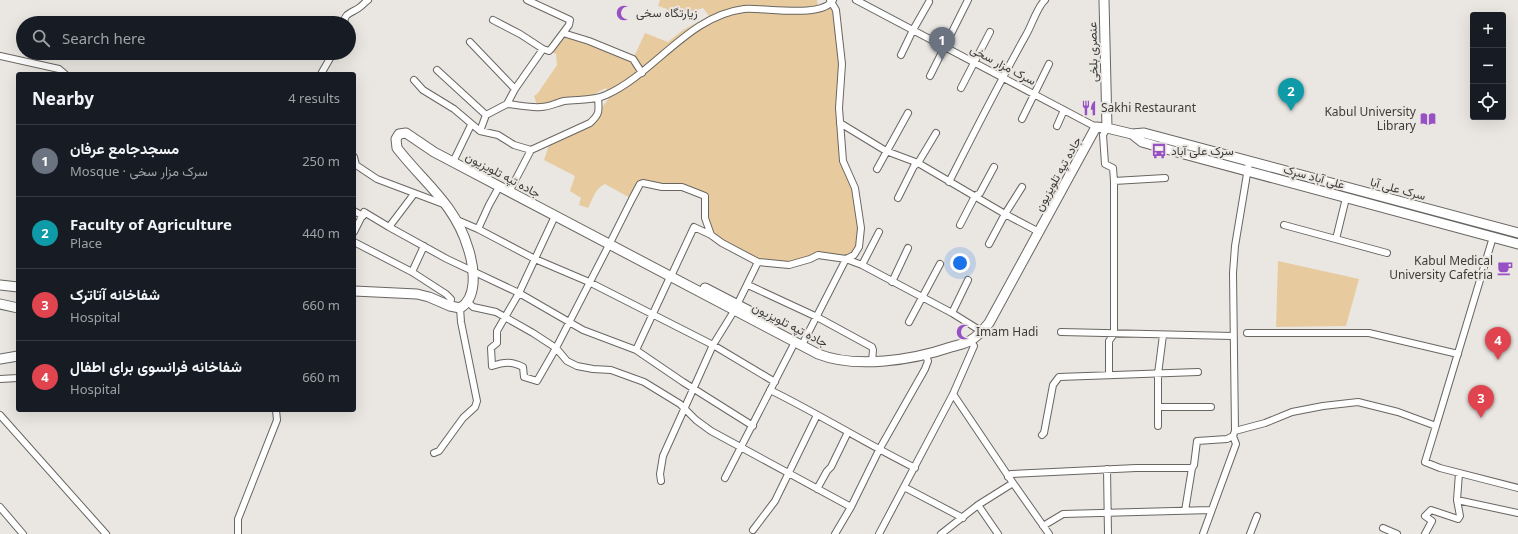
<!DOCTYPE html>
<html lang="en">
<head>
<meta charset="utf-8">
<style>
	:root { --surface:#171b24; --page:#20242c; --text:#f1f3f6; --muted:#9ea1a6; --line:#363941; --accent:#db2777 }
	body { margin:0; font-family:"Noto Sans",Vazirmatn,sans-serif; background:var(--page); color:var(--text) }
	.controls { position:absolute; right:12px; top:12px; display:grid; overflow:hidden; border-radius:4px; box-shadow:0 4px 16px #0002 }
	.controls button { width:36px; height:36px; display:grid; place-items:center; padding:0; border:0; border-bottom:1px solid var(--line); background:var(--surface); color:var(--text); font:20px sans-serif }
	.you { position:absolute; left:960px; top:263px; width:14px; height:14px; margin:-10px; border:3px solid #fff; border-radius:50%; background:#1a73e8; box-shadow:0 0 0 6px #1a73e833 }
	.badge { display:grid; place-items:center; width:26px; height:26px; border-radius:50%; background:var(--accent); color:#fff; font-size:13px; font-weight:700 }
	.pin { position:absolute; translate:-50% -33px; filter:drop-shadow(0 1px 2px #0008) }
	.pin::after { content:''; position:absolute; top:21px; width:14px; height:12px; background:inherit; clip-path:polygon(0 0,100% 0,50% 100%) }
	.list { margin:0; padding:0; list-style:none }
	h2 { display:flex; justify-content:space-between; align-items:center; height:52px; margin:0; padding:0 16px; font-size:17px }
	h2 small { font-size:13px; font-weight:400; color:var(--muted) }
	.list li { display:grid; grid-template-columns:26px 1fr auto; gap:12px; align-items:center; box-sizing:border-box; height:72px; padding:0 16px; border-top:1px solid var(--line) }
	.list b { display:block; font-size:15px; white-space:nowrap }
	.list p { margin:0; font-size:13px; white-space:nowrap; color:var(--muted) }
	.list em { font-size:13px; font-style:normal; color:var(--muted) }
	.icon { flex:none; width:22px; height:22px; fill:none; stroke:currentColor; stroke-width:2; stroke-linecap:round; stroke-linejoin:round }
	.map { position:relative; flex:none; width:1518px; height:534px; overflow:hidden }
	.search { position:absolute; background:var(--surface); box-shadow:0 4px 16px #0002; left:16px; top:16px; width:340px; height:44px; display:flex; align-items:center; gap:10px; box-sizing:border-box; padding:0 14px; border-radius:22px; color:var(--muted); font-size:15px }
	.panel { position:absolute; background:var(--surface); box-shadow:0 4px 16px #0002; left:16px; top:72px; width:340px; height:340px; border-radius:4px }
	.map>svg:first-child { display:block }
	.green { fill:#e7ca9e }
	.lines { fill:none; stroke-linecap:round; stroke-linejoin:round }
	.street-casing { stroke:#696662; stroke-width:8 }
	.secondary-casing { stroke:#696662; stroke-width:11 }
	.street { stroke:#fff; stroke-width:6 }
	.secondary { stroke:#fff; stroke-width:9 }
	.labels { text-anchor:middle; stroke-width:4; stroke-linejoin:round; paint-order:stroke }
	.poi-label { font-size:12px; fill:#3d3c3a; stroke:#eae7e2; text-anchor:start }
	.street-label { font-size:12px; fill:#3d3c3a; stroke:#eae7e2 }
</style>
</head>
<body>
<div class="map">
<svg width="1518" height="534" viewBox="0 0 1518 534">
	<rect width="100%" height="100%" fill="#eae7e2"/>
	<path class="green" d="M660,0H817L819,12L827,9L831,3L836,10L842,64L839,90L843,161L858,198L859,247L846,259L818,255L789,265L758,262L722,243L709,230L705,196L682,187L643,183L632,199L605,184C595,188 593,199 588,208L579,205L581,198L570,191L575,176L544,160L549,145L587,127L610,97L606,88L596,93L586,101L538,108L534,96L538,93L557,65L556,54L549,51L563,33L633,59L645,33L668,42L683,30L709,16L703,8L687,13L682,19L667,13V9L658,6Z
		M1278,261L1359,279L1346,326L1276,327Z"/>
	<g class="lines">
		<defs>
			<path id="street" d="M856,0L1096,127
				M493,20L520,34L543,49
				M345,23C342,14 354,12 360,7C363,5 365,2 368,0
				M563,33L589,41L633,59L642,73
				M470,42L515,89
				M901,55L913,30L929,2
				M0,56L59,69L65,74
				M437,70L486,115
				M321,74L333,53
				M930,76L968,0
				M414,80L423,90L454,109L480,131L498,135L514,145L531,150L590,123C600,114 599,111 598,98
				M961,88L990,32
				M507,104C518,105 530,108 541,107C549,107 556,103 564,101C578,99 593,101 606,95C655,73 688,16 744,9C763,7 822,19 833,0
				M1022,119L1049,64
				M840,123L886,151L918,163L1005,214L1039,232
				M1057,126L1064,110
				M1107,128L1103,135L1105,164L1113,168L1114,181V334L1109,341V374
				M480,131L486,115L507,104L515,89L543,49L549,51L551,49L569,25L570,20L527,0
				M354,157L356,165L377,179L446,205
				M453,162L471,125
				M877,169L908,113
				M1114,181L1165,178
				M949,182C974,133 999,83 1026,35C1032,25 1037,7 1045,0
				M509,192L531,150
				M898,198L914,166L918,163L936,133
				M354,211L363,216
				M555,216L519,293L497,331V343L491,348L492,366C504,362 511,361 523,367L524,377L537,381L556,348L609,245L632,199L640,184L643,183L662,187H682L705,196V218L711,235L722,243L758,262L789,265L810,259L818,255L846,259L854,255L859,247L861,228L855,188L843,161L839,108L842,64L836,10L830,0
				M457,220L478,229L535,259L589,282L713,345L775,382
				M960,225L975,196L980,193L994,167
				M1284,225L1387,253
				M389,227L414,194
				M478,229L489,205L499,187
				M354,232L364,212L389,227L447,259L519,293L583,330L636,350L683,382L753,426
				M1336,239L1346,198
				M354,242L412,272L446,294L451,299L450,306
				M989,244L1005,214L1022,187
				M846,259L862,265L952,313L981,331
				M862,265L879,232
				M412,272L424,246
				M673,272L694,227L711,235
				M892,282L908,248
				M748,285L817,317L872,347L873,350L872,362
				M468,302L473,307L496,312L533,333L556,348L567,361L577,366L593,369L611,370L644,382L680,404L696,420L711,431L851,507
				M737,305L758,262
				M952,313L968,280
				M909,322L940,264
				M1061,332L1233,336
				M1247,333H1369L1458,354
				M802,345L846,259
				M636,350L670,277
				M0,379L18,378
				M770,390C819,414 865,443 915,468
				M953,394L1013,483L1049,534
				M1158,407H1211
				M0,415L106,534
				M1158,426V374L1163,335
				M1436,426L1493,237
				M1235,431L1265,423L1292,412L1323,406L1358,402L1398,412L1436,426L1425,462L1440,468L1518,488
				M1042,435L1044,433L1053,385L1059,377L1198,372
				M434,453L439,451L463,418L475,407L477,401L461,322L460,308
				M1107,469L1108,534
				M1008,477L1011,474L1136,468H1192L1194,465L1197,441L1227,439L1233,436
				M725,478L795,342
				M661,481L660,474L663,456L713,345L734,311
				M904,487L963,518
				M817,489L827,471L831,467L848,432
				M1457,500L1518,513
				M978,505L998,534
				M0,507L23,534
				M1185,511L1192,468
				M1043,526L1063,514L1211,510
				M1383,528L1397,534
				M753,530L775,501L817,415
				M238,534V519L277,420L276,410
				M835,534L851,507L879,450L925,369L928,361L925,354
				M879,534L953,394L974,346L971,341
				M941,534L978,505L1013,483
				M1203,534L1236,444L1233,436L1235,431L1233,273L1235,246L1249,162
				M1250,534L1257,516
				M1425,534L1432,521L1425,516L1431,510L1458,519L1460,516L1457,500L1459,473"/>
			<path id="secondary" d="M1104,0L1107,128
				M1132,134L1144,133L1518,233
				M0,285L18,287
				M705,288L765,319L771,329
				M354,291L417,294L429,297L450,306L460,308C469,303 472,294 473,284C474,271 472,260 468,248C455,204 424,183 397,148L396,139L399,134L406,133L434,152L453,162L818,354C856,369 913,360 951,347C957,345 966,344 971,340C978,336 984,329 989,323L1096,127L1107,128L1132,134L1142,142L1184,154L1518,244
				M0,304L18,308
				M0,359L18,356"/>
		</defs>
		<use href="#street" class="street-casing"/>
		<use href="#secondary" class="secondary-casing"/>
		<use href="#street" class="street"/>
		<use href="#secondary" class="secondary"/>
	</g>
	<defs>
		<symbol id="mosque-bare" viewBox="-9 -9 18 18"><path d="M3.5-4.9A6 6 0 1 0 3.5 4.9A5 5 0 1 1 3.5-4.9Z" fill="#9751c5" stroke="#eae7e2" stroke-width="2.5" paint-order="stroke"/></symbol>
		<symbol id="restaurant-bare" viewBox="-9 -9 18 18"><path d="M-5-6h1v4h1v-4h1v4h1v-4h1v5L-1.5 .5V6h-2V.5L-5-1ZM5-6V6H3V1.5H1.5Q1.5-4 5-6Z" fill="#9751c5" stroke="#eae7e2" stroke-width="2.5" paint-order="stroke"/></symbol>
		<symbol id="library-bare" viewBox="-9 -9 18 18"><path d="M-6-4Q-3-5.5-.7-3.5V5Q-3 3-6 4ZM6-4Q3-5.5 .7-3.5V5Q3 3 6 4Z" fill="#9751c5" stroke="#eae7e2" stroke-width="2.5" paint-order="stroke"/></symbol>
		<symbol id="bus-bare" viewBox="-9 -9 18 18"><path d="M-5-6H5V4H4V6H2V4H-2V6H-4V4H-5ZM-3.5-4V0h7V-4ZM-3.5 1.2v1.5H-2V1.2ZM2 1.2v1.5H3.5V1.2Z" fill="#9751c5" stroke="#eae7e2" stroke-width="2.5" paint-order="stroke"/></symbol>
		<symbol id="cafe-bare" viewBox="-9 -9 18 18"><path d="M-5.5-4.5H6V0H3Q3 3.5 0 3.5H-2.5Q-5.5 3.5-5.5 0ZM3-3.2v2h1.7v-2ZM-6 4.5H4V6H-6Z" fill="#9751c5" stroke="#eae7e2" stroke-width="2.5" paint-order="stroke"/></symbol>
	</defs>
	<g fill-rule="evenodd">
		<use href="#mosque-bare" x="613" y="2" width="22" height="22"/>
		<use href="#restaurant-bare" x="1078" y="97" width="22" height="22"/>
		<use href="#library-bare" x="1417" y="108" width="22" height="22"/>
		<use href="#bus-bare" x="1148" y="140" width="22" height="22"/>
		<use href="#cafe-bare" x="1494" y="257" width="22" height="22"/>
		<use href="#mosque-bare" x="953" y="321" width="22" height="22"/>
	</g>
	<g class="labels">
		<g class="poi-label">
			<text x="636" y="17">زیارتگاه سخی</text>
			<text x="1101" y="112">Sakhi Restaurant</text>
			<text x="1416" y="116" text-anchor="end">Kabul University<tspan x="1416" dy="14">Library</tspan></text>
			<text x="1171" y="155">سرک علی آباد</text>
			<text x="1493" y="265" text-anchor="end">Kabul Medical<tspan x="1493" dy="14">University Cafetria</tspan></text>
			<text x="976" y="336">Imam Hadi</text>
		</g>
		<g class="street-label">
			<text transform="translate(1093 52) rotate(-91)" y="4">عنصری بلخی</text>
			<text transform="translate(1003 65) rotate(28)" y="4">سرک مزار سخی</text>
			<text transform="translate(1058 174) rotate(-61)" y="4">جاده تپه تلویزیون</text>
			<text transform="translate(503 175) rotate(28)" y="4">جاده تپه تلویزیون</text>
			<text transform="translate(1314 177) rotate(15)" y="4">علی آباد سړک</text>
			<text transform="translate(1398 189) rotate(15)" y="4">سرک علی آبا</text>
			<text transform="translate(790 325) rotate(27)" y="4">جاده تپه تلویزیون</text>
		</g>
	</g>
</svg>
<div class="controls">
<button>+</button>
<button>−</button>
<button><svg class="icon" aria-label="locate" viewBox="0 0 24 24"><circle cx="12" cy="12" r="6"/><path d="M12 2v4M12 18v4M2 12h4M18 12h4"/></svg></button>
</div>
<div class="you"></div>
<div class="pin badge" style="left:942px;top:60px;background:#6b7280">1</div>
<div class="pin badge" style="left:1291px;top:111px;background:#0f9aa8">2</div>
<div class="pin badge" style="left:1481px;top:418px;background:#e0444e">3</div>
<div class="pin badge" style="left:1498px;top:360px;background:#e0444e">4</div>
<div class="search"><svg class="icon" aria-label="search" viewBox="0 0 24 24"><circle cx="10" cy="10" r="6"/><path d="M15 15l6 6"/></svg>Search here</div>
<section class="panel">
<h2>Nearby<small>4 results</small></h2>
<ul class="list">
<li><span class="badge" style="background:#6b7280">1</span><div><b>مسجدجامع عرفان</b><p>Mosque · سرک مزار سخی</p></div><em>250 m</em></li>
<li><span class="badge" style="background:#0f9aa8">2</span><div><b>Faculty of Agriculture</b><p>Place</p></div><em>440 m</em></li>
<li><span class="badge" style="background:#e0444e">3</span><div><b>شفاخانه آتاترک</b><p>Hospital</p></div><em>660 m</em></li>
<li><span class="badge" style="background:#e0444e">4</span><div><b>شفاخانه فرانسوی برای اطفال</b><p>Hospital</p></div><em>660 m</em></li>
</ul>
</section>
</div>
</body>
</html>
